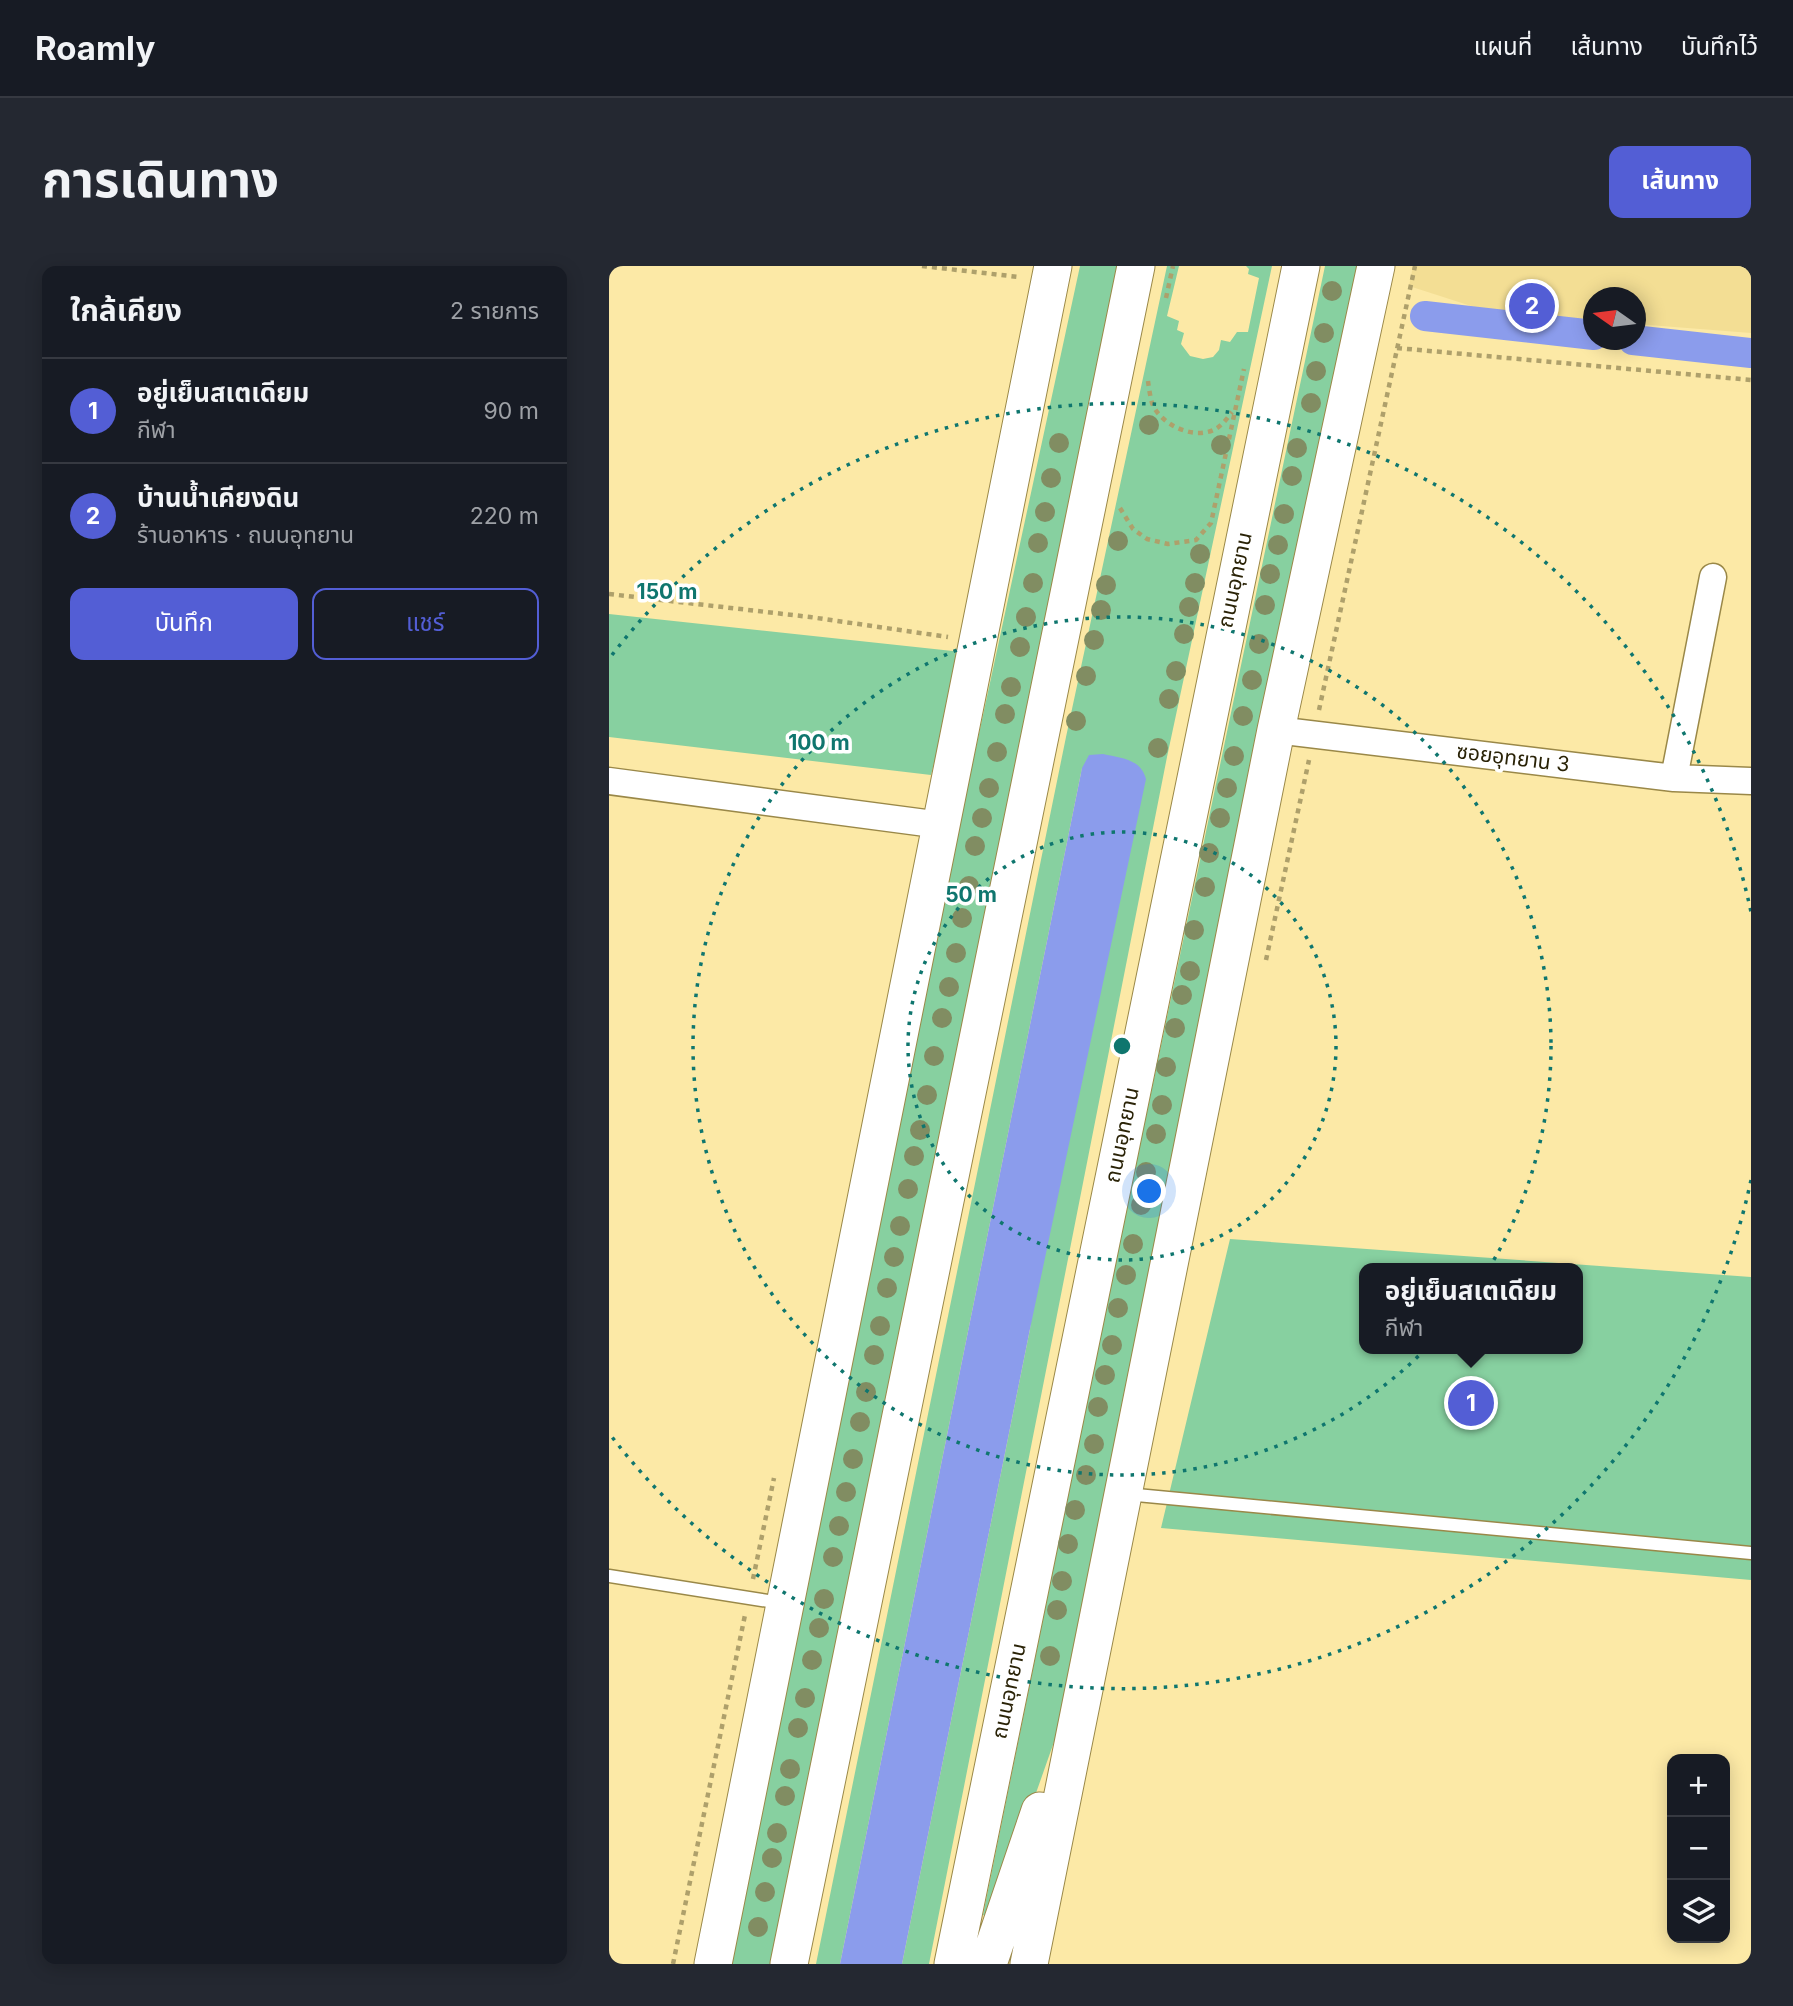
<!DOCTYPE html>
<html lang="th">
<head>
<meta charset="utf-8">
<style>
	:root { --surface:#171b24; --page:#242831; --text:#f1f3f6; --muted:#9ea1a6; --line:#363941; --accent:#535ed5 }
	body { margin:0; font-family:Inter,"Noto Sans Thai",sans-serif; background:var(--page); color:var(--text) }
	.controls { position:absolute; right:21px; bottom:21px; display:grid; overflow:hidden; border-radius:14px; box-shadow:0 4px 18px #0003 }
	.controls button { width:63px; height:63px; display:grid; place-items:center; padding:0; border:0; border-bottom:2px solid var(--line); background:var(--surface); color:var(--text); font:35px sans-serif }
	.compass { position:absolute; left:974px; top:21px; width:63px; height:63px; border-radius:50%; background:var(--surface); box-shadow:0 4px 18px #0003; rotate:284deg }
	.you { position:absolute; left:541px; top:926px; width:24px; height:24px; margin:-18px; border:5px solid #fff; border-radius:50%; background:#1a73e8; box-shadow:0 0 0 10px #1a73e833 }
	.badge { display:grid; place-items:center; width:46px; height:46px; border-radius:50%; background:var(--accent); color:#fff; font-size:23px; font-weight:700 }
	.pin { position:absolute; translate:-50% -50%; border:4px solid #fff; box-shadow:0 2px 7px #0006 }
	.popup { position:absolute; left:750px; top:997px; width:224px; height:91px; box-sizing:border-box; display:grid; place-content:center; border-radius:14px; background:var(--surface); filter:drop-shadow(0 2px 5px #0005); font-size:23px; white-space:nowrap; color:var(--muted) }
	.popup b { font-size:26px; color:var(--text) }
	.popup::after { content:''; position:absolute; left:50%; top:100%; margin-left:-14px; border:14px solid transparent; border-top-color:var(--surface) }
	.list { margin:0; padding:0; list-style:none }
	h2 { display:flex; justify-content:space-between; align-items:center; height:91px; margin:0; padding:0 28px; font-size:30px }
	h2 small { font-size:23px; font-weight:400; color:var(--muted) }
	.list li { display:grid; grid-template-columns:46px 1fr auto; gap:21px; align-items:center; box-sizing:border-box; height:105px; padding:0 28px; border-top:2px solid var(--line) }
	.list b { display:block; font-size:26px; white-space:nowrap }
	.list p { margin:0; font-size:23px; white-space:nowrap; color:var(--muted) }
	.list em { font-size:23px; font-style:normal; color:var(--muted) }
	.actions { display:flex; gap:14px; padding:21px 28px }
	.actions a { flex:1; padding:16px 0; border:2px solid var(--accent); border-radius:14px; text-align:center; font-size:24px; color:var(--accent) }
	.actions .main { background:var(--accent); color:#fff }
	.icon { flex:none; width:38px; height:38px; fill:none; stroke:currentColor; stroke-width:2; stroke-linecap:round; stroke-linejoin:round }
	.map { position:relative; flex:none; width:1142px; height:1698px; overflow:hidden; border-radius:14px }
	header { display:flex; align-items:center; gap:42px; box-sizing:border-box; height:98px; padding:0 35px; background:var(--surface); border-bottom:2px solid var(--line) }
	header strong { font-size:33px }
	nav { display:flex; gap:38px; margin-inline-start:auto; font-size:24px }
	.intro { display:flex; align-items:center; justify-content:space-between; box-sizing:border-box; height:168px; padding:0 42px }
	h1 { margin:0; font-size:49px }
	.button { padding:18px 32px; border-radius:14px; background:var(--accent); color:#fff; font-size:24px; font-weight:700 }
	main { display:flex; gap:42px; padding:0 42px }
	aside { flex:1; background:var(--surface); border-radius:14px; box-shadow:0 4px 18px #0003 }
	.map>svg:first-child { display:block }
	.built { fill:#f3de94 }
	.green { fill:#87d0a0; fill-rule:evenodd }
	.water { fill:#8b9cec }
	.pier { fill:#fce9a6 }
	.lines { fill:none; stroke-linecap:round; stroke-linejoin:round }
	.canal { stroke:#8b9cec; stroke-width:30 }
	.lane-casing { stroke:#9a8848; stroke-width:15 }
	.street-casing { stroke:#9a8848; stroke-width:29 }
	.secondary-casing { stroke:#9a8848; stroke-width:39 }
	.path { stroke:#aea06b; stroke-width:4.5; stroke-dasharray:5 5; stroke-linecap:butt }
	.lane { stroke:#fff; stroke-width:12 }
	.street { stroke:#fff; stroke-width:26 }
	.secondary { stroke:#fff; stroke-width:37 }
	.tree { fill:#818d62 }
	.ring { fill:none; stroke:#0f766e; stroke-width:3.5; stroke-dasharray:3.5 7 }
	.labels { text-anchor:middle; stroke-width:7; stroke-linejoin:round; paint-order:stroke }
	.street-label { font-size:21px; fill:#2a2307; stroke:#fff }
	.centre { fill:#0f766e; stroke:#fff; stroke-width:3.5 }
	.ring-label { font-size:21px; text-anchor:middle; font-weight:bold; fill:#0f766e; stroke:#fff; stroke-width:7; stroke-linejoin:round; paint-order:stroke }
</style>
</head>
<body>
<header>
<strong>Roamly</strong>
<nav><a>แผนที่</a><a>เส้นทาง</a><a>บันทึกไว้</a></nav>
</header>
<div class="intro"><h1>การเดินทาง</h1><a class="button">เส้นทาง</a></div>
<main>
<aside>
<h2>ใกล้เคียง<small>2 รายการ</small></h2>
<ul class="list">
<li><span class="badge">1</span><div><b>อยู่เย็นสเตเดียม</b><p>กีฬา</p></div><em>90 m</em></li>
<li><span class="badge">2</span><div><b>บ้านน้ำเคียงดิน</b><p>ร้านอาหาร · ถนนอุทยาน</p></div><em>220 m</em></li>
</ul>
<div class="actions"><a class="main">บันทึก</a><a>แชร์</a></div>
</aside>
<div class="map">
<svg width="1142" height="1698" viewBox="0 0 1142 1698">
	<rect width="100%" height="100%" fill="#fce9a6"/>
	<path class="built" d="M804,0H1142V67L1027,58V32H985L984,55L887,48L800,20Z"/>
	<path class="green" d="M471,0H512L161,1698H121L344,588Z
		M558,0H663L558,491L320,1698H293L421,1063L473,502L231,1698H207L457,471Z
		M716,0H755L458,1439L383,1652L374,1649L509,984Z
		M0,348L353,386L322,509L0,471Z
		M621,973L1142,1011V1314L552,1262ZM755,1002H969V1083H755Z"/>
	<path class="water" d="M494,488C512,492 532,493 537,513L421,1063L293,1698H231L473,502L480,489Z"/>
	<path class="pier" d="M570,0H637L640,3L639,8L650,12L639,66H628L621,76L612,74L610,84L604,91L594,93L581,90L572,78L575,67L568,64L570,55L558,50Z"/>
	<g class="lines">
		<path class="canal" d="M816,50L985,69
			M1024,74L1142,87"/>
		<defs>
			<path id="lane" d="M517,1228L1142,1287
				M0,1310L172,1337"/>
			<path id="street" d="M667,464L1065,512L1142,515
				M1065,512L1104,311
				M0,515L332,559"/>
			<path id="secondary" d="M104,1698L444,0
				M180,1698L527,0
				M344,1698L692,0
				M379,1698L431,1545
				M420,1698L667,464L767,0"/>
		</defs>
		<use href="#lane" class="lane-casing"/>
		<use href="#street" class="street-casing"/>
		<use href="#secondary" class="secondary-casing"/>
		<path class="path" d="M313,0L410,11
			M557,32L564,0
			M788,82L1142,114
			M539,115C540,122 541,130 543,137C550,156 578,171 598,166C610,164 616,155 623,146
			M511,242L524,263L538,273L559,278L587,274L602,257L635,103
			M0,328L201,351L339,371
			M710,444L806,0
			M657,694L700,494
			M144,1313L165,1212
			M64,1698L136,1349"/>
		<use href="#lane" class="lane"/>
		<use href="#street" class="street"/>
		<use href="#secondary" class="secondary"/>
	</g>
	<g class="tree">
		<circle cx="723" cy="25" r="10"/>
		<circle cx="715" cy="67" r="10"/>
		<circle cx="707" cy="105" r="10"/>
		<circle cx="702" cy="137" r="10"/>
		<circle cx="540" cy="159" r="10"/>
		<circle cx="450" cy="177" r="10"/>
		<circle cx="612" cy="179" r="10"/>
		<circle cx="688" cy="182" r="10"/>
		<circle cx="683" cy="210" r="10"/>
		<circle cx="442" cy="212" r="10"/>
		<circle cx="436" cy="246" r="10"/>
		<circle cx="675" cy="248" r="10"/>
		<circle cx="509" cy="275" r="10"/>
		<circle cx="429" cy="277" r="10"/>
		<circle cx="669" cy="279" r="10"/>
		<circle cx="591" cy="288" r="10"/>
		<circle cx="661" cy="308" r="10"/>
		<circle cx="424" cy="317" r="10"/>
		<circle cx="586" cy="317" r="10"/>
		<circle cx="497" cy="319" r="10"/>
		<circle cx="656" cy="339" r="10"/>
		<circle cx="580" cy="341" r="10"/>
		<circle cx="492" cy="344" r="10"/>
		<circle cx="417" cy="351" r="10"/>
		<circle cx="575" cy="368" r="10"/>
		<circle cx="485" cy="374" r="10"/>
		<circle cx="650" cy="378" r="10"/>
		<circle cx="411" cy="381" r="10"/>
		<circle cx="567" cy="405" r="10"/>
		<circle cx="477" cy="410" r="10"/>
		<circle cx="643" cy="414" r="10"/>
		<circle cx="402" cy="421" r="10"/>
		<circle cx="560" cy="433" r="10"/>
		<circle cx="396" cy="448" r="10"/>
		<circle cx="634" cy="450" r="10"/>
		<circle cx="467" cy="455" r="10"/>
		<circle cx="549" cy="482" r="10"/>
		<circle cx="388" cy="486" r="10"/>
		<circle cx="625" cy="490" r="10"/>
		<circle cx="380" cy="522" r="10"/>
		<circle cx="618" cy="522" r="10"/>
		<circle cx="373" cy="552" r="10"/>
		<circle cx="611" cy="552" r="10"/>
		<circle cx="366" cy="580" r="10"/>
		<circle cx="600" cy="587" r="10"/>
		<circle cx="360" cy="620" r="10"/>
		<circle cx="596" cy="621" r="10"/>
		<circle cx="353" cy="652" r="10"/>
		<circle cx="585" cy="664" r="10"/>
		<circle cx="347" cy="687" r="10"/>
		<circle cx="581" cy="705" r="10"/>
		<circle cx="340" cy="721" r="10"/>
		<circle cx="573" cy="729" r="10"/>
		<circle cx="333" cy="752" r="10"/>
		<circle cx="566" cy="762" r="10"/>
		<circle cx="325" cy="790" r="10"/>
		<circle cx="557" cy="801" r="10"/>
		<circle cx="318" cy="829" r="10"/>
		<circle cx="553" cy="839" r="10"/>
		<circle cx="311" cy="864" r="10"/>
		<circle cx="547" cy="868" r="10"/>
		<circle cx="305" cy="890" r="10"/>
		<circle cx="537" cy="906" r="10"/>
		<circle cx="299" cy="923" r="10"/>
		<circle cx="532" cy="939" r="10"/>
		<circle cx="291" cy="960" r="10"/>
		<circle cx="524" cy="978" r="10"/>
		<circle cx="285" cy="991" r="10"/>
		<circle cx="517" cy="1009" r="10"/>
		<circle cx="278" cy="1022" r="10"/>
		<circle cx="509" cy="1042" r="10"/>
		<circle cx="271" cy="1060" r="10"/>
		<circle cx="503" cy="1079" r="10"/>
		<circle cx="265" cy="1089" r="10"/>
		<circle cx="496" cy="1109" r="10"/>
		<circle cx="257" cy="1126" r="10"/>
		<circle cx="489" cy="1141" r="10"/>
		<circle cx="251" cy="1156" r="10"/>
		<circle cx="485" cy="1178" r="10"/>
		<circle cx="244" cy="1193" r="10"/>
		<circle cx="477" cy="1209" r="10"/>
		<circle cx="237" cy="1226" r="10"/>
		<circle cx="466" cy="1244" r="10"/>
		<circle cx="230" cy="1260" r="10"/>
		<circle cx="459" cy="1278" r="10"/>
		<circle cx="224" cy="1291" r="10"/>
		<circle cx="453" cy="1315" r="10"/>
		<circle cx="215" cy="1333" r="10"/>
		<circle cx="448" cy="1344" r="10"/>
		<circle cx="210" cy="1362" r="10"/>
		<circle cx="441" cy="1390" r="10"/>
		<circle cx="203" cy="1394" r="10"/>
		<circle cx="196" cy="1432" r="10"/>
		<circle cx="189" cy="1462" r="10"/>
		<circle cx="181" cy="1503" r="10"/>
		<circle cx="176" cy="1530" r="10"/>
		<circle cx="168" cy="1567" r="10"/>
		<circle cx="163" cy="1592" r="10"/>
		<circle cx="156" cy="1626" r="10"/>
		<circle cx="149" cy="1661" r="10"/>
	</g>
	<g class="ring">
		<circle cx="513" cy="780" r="214"/>
		<circle cx="513" cy="780" r="429"/>
		<path d="M1142 914A643 643 0 0 1 3 1171M3 389A643 643 0 0 1 1142 646"/>
	</g>
	<g class="labels">
		<g class="street-label">
			<text transform="translate(626 314) rotate(-78)" y="7">ถนนอุทยาน</text>
			<text transform="translate(904 492) rotate(7)" y="7">ซอยอุทยาน 3</text>
			<text transform="translate(513 869) rotate(-78)" y="7">ถนนอุทยาน</text>
			<text transform="translate(400 1425) rotate(-78)" y="7">ถนนอุทยาน</text>
		</g>
	</g>
	<circle cx="513" cy="780" r="10" class="centre"/>
	<g class="ring-label">
		<text x="58" y="333">150 m</text>
		<text x="210" y="484">100 m</text>
		<text x="362" y="636">50 m</text>
	</g>
</svg>
<div class="controls">
<button>+</button>
<button>−</button>
<button><svg class="icon" aria-label="layers" viewBox="0 0 24 24"><path d="M12 4l9 5-9 5-9-5zM3 14l9 5 9-5"/></svg></button>
</div>
<svg class="compass" viewBox="-18 -18 36 36"><path d="M0-13l5 13h-10z" fill="#e53935"/><path d="M0 13l5-13h-10z" fill="#9ea1a6"/></svg>
<div class="you"></div>
<div class="pin badge" style="left:862px;top:1137px">1</div>
<div class="popup"><b>อยู่เย็นสเตเดียม</b>กีฬา</div>
<div class="pin badge" style="left:923px;top:40px">2</div>
</div>
</main>
</body>
</html>
